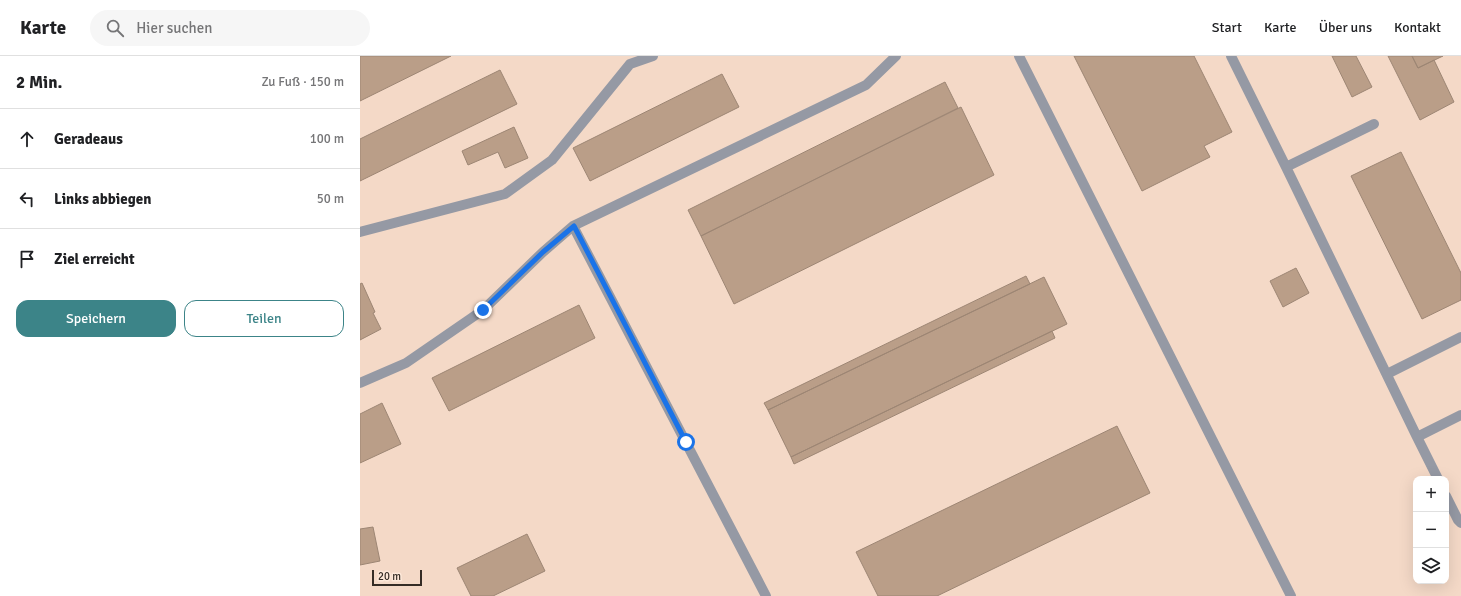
<!DOCTYPE html>
<html lang="de">
<head>
<meta charset="utf-8">
<style>
	:root { --surface:#fff; --page:#f6f6f6; --text:#202124; --muted:#757577; --line:#e0e0e0; --accent:#3c8488 }
	body { margin:0; font-family:Signika,sans-serif; background:var(--page); color:var(--text) }
	.controls { position:absolute; right:12px; bottom:12px; display:grid; overflow:hidden; border-radius:8px; box-shadow:0 4px 16px #0002 }
	.controls button { width:36px; height:36px; display:grid; place-items:center; padding:0; border:0; border-bottom:1px solid var(--line); background:var(--surface); color:var(--text); font:20px sans-serif }
	.scale { position:absolute; left:12px; bottom:10px; width:50px; box-sizing:border-box; padding-left:4px; border:2px solid #352c25; border-top:0; font-size:11px; line-height:14px; white-space:nowrap; color:#352c25; -webkit-text-stroke:3px #fde8d9; paint-order:stroke }
	.stop { position:absolute; width:12px; height:12px; margin:-9px; border:3px solid #1a73e8; border-radius:50%; background:#fff }
	.stop.end { background:#1a73e8; border-color:#fff; box-shadow:0 1px 4px #0008 }
	.list { margin:0; padding:0; list-style:none }
	h2 { display:flex; justify-content:space-between; align-items:center; height:52px; margin:0; padding:0 16px; font-size:17px }
	h2 small { font-size:13px; font-weight:400; color:var(--muted) }
	.list li { display:grid; grid-template-columns:26px 1fr auto; gap:12px; align-items:center; box-sizing:border-box; height:60px; padding:0 16px; border-top:1px solid var(--line) }
	.list b { display:block; font-size:15px; white-space:nowrap }
	.list em { font-size:13px; font-style:normal; color:var(--muted) }
	.actions { display:flex; gap:8px; padding:12px 16px }
	.actions a { flex:1; padding:9px 0; border:1px solid var(--accent); border-radius:12px; text-align:center; font-size:14px; color:var(--accent) }
	.actions .main { background:var(--accent); color:#fff }
	.icon { flex:none; width:22px; height:22px; fill:none; stroke:currentColor; stroke-width:2; stroke-linecap:round; stroke-linejoin:round }
	.map { position:relative; flex:none; width:1101px; height:540px; overflow:hidden }
	header { display:flex; align-items:center; gap:24px; box-sizing:border-box; height:56px; padding:0 20px; background:var(--surface); border-bottom:1px solid var(--line) }
	header strong { font-size:19px }
	nav { display:flex; gap:22px; margin-inline-start:auto; font-size:14px }
	.search { width:280px; height:36px; background:var(--page); display:flex; align-items:center; gap:10px; box-sizing:border-box; padding:0 14px; border-radius:22px; color:var(--muted); font-size:15px }
	main { display:flex }
	aside { flex:1; background:var(--surface) }
	.map>svg:first-child { display:block }
	.building { fill:#ba9e88; stroke:#9d8674 }
	.lines { fill:none; stroke-linecap:round; stroke-linejoin:round }
	.lane { stroke:#9599a4; stroke-width:10 }
	.route { stroke:#1a73e8; stroke-width:5 }
</style>
</head>
<body>
<header>
<strong>Karte</strong>
<div class="search"><svg class="icon" aria-label="search" viewBox="0 0 24 24"><circle cx="10" cy="10" r="6"/><path d="M15 15l6 6"/></svg>Hier suchen</div>
<nav><a>Start</a><a>Karte</a><a>Über uns</a><a>Kontakt</a></nav>
</header>
<main>
<aside>
<h2>2 Min.<small>Zu Fuß · 150 m</small></h2>
<ul class="list">
<li><svg class="icon" aria-label="ahead" viewBox="0 0 24 24"><path d="M12 20V5M6 11l6-6 6 6"/></svg><div><b>Geradeaus</b></div><em>100 m</em></li>
<li><svg class="icon" aria-label="left" viewBox="0 0 24 24"><path d="M17 20v-9H6M10 6l-5 5 5 5"/></svg><div><b>Links abbiegen</b></div><em>50 m</em></li>
<li><svg class="icon" aria-label="arrive" viewBox="0 0 24 24"><path d="M6 21V4h12l-3 4 3 4H6"/></svg><div><b>Ziel erreicht</b></div></li>
</ul>
<div class="actions"><a class="main">Speichern</a><a>Teilen</a></div>
</aside>
<div class="map">
<svg width="1101" height="540" viewBox="0 0 1101 540">
	<rect width="100%" height="100%" fill="#f4d9c7"/>
	<path class="building" d="M0,0H91L0,45Z
		M714,0H834L872,76L844,90L850,101L782,135Z
		M972,0H996L1012,31L992,41Z
		M1028,0H1052L1058,12L1074,4L1094,46L1060,64Z
		M1052,0H1083L1058,12Z
		M140,14L157,48L0,125V83Z
		M362,18L379,51L230,125L213,92Z
		M585,26L598,52L341,180L328,154Z
		M601,51L634,119L374,248L341,180Z
		M154,71L168,102L145,112L138,96L108,109L102,95Z
		M1041,96L1101,217V244L1062,263L991,120Z
		M936,212L949,237L923,251L910,225Z
		M666,220L670,228L408,354L404,347Z
		M684,221L707,268L431,401L408,354Z
		M2,227L15,256L13,257L21,273L0,284V228Z
		M219,249L235,282L89,355L72,322Z
		M692,275L695,282L434,408L431,401Z
		M22,347L41,388L0,407V358Z
		M757,370L790,437L577,540H518L496,496Z
		M13,471L20,505L0,509V473Z
		M167,478L185,515L133,540H111L97,512Z"/>
	<g class="lines">
		<path class="lane" d="M659,0L931,540
			M871,0L926,111L1057,381
			M926,111L1014,68
			M213,170L406,540
			M0,176L145,138L192,104L270,8L293,0
			M1027,318L1101,281
			M0,327L46,307L123,254L183,196L213,170L506,29L536,0
			M1078,423L1057,381L1101,359
			M1086,440L1098,464L1101,467"/>
	</g>
	<g class="lines">
		<path class="route" d="M123,254L183,196L214,170L326,386"/>
	</g>
</svg>
<div class="controls">
<button>+</button>
<button>−</button>
<button><svg class="icon" aria-label="layers" viewBox="0 0 24 24"><path d="M12 4l9 5-9 5-9-5zM3 14l9 5 9-5"/></svg></button>
</div>
<div class="scale">20 m</div>
<div class="stop" style="left:326px;top:386px"></div>
<div class="stop end" style="left:123px;top:254px"></div>
</div>
</main>
</body>
</html>
